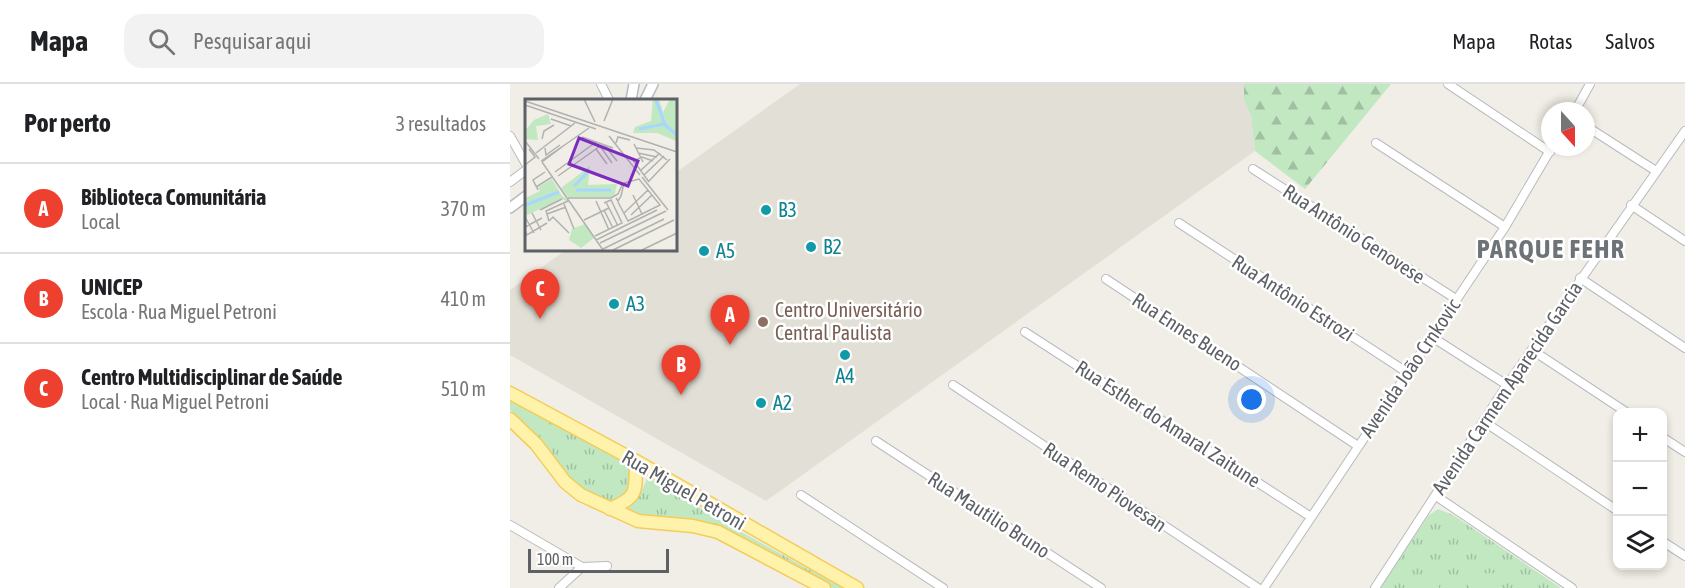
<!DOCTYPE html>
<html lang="pt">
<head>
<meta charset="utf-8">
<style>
	:root { --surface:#fff; --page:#f2f2f2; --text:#202124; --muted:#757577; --line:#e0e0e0; --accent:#ee402e }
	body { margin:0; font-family:"Asap Condensed",sans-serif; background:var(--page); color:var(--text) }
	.controls { position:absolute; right:18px; bottom:18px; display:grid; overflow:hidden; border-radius:12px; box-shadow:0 3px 9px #0003 }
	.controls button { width:54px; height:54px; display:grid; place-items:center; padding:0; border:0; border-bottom:2px solid var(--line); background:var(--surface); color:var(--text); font:30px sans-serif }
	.compass { position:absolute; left:1031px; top:18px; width:54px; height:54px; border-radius:50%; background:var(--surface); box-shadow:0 3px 9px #0003; rotate:159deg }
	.scale { position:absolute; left:18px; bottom:15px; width:141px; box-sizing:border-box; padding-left:6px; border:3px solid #5d6166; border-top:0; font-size:16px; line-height:21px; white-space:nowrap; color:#5d6166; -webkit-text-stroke:4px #fff; paint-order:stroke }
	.you { position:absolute; left:742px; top:316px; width:21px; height:21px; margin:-15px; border:4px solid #fff; border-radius:50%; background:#1a73e8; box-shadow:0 0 0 9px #1a73e833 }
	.badge { display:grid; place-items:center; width:39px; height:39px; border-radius:50%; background:var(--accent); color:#fff; font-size:20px; font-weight:700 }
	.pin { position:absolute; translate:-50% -50px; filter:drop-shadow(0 2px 3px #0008) }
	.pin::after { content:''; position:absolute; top:32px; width:21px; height:18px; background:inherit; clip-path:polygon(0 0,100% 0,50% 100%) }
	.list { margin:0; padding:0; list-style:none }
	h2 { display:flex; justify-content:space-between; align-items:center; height:78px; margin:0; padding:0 24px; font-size:26px }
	h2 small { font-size:20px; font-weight:400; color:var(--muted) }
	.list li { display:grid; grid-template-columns:39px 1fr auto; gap:18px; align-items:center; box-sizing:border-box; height:90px; padding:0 24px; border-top:2px solid var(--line) }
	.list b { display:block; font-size:22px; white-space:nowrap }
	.list p { margin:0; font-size:20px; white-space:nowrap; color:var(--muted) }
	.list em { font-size:20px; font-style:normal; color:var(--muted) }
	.icon { flex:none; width:33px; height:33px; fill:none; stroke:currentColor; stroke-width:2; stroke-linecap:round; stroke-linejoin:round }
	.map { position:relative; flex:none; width:1175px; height:504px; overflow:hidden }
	header { display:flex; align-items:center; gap:36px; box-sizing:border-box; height:84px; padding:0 30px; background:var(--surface); border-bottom:2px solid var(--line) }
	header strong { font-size:28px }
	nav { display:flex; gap:33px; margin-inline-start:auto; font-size:21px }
	.search { width:420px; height:54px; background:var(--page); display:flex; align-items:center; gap:15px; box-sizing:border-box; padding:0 21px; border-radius:18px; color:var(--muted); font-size:22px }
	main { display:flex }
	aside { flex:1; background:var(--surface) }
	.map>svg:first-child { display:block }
	.education { fill:#e2e0d6 }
	.grass { fill:url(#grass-tufts) }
	.forest { fill:url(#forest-firs) }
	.pitch { fill:#c2e8c2 }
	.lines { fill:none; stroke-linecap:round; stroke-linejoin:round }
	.minor-casing { stroke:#b8bbbf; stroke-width:10 }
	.tertiary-casing { stroke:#b8bbbf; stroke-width:12 }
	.primary-casing { stroke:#f5cc59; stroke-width:15 }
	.minor { stroke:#fff; stroke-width:8 }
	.tertiary { stroke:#fff; stroke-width:9 }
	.primary { stroke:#fff3ab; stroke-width:12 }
	.culture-dot { fill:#0f9aa8; stroke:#fff; stroke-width:2 }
	.education-dot { fill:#8d6e63; stroke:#fff; stroke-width:2 }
	.labels { text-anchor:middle; stroke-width:5; stroke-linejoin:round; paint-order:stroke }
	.culture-label { font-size:20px; fill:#0d838f; stroke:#fff; text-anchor:start }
	.street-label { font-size:20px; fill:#5d6166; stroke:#fff }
	.education-label { font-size:20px; fill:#785e54; stroke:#fff; text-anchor:start }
	.district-label { font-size:26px; font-weight:bold; letter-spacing:1.5px; fill:#6e7378; stroke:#fff }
	.inset-river { fill:none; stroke:#a6d7ff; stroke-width:3 }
	.inset-road { fill:none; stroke:#b1b2af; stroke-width:1.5 }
	.view { fill:#7b2cbf; fill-opacity:0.15; stroke:#7b2cbf; stroke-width:3 }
	.inset-edge { fill:none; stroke:#5d6166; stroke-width:3 }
</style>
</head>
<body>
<header>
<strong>Mapa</strong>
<div class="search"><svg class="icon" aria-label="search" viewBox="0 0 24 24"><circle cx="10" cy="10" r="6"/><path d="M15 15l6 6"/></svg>Pesquisar aqui</div>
<nav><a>Mapa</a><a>Rotas</a><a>Salvos</a></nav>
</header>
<main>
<aside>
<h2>Por perto<small>3 resultados</small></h2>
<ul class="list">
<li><span class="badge">A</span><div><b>Biblioteca Comunitária</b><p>Local</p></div><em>370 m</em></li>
<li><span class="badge">B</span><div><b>UNICEP</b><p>Escola · Rua Miguel Petroni</p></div><em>410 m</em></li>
<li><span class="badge">C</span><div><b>Centro Multidisciplinar de Saúde</b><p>Local · Rua Miguel Petroni</p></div><em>510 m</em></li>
</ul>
</aside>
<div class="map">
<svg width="1175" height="504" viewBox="0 0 1175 504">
	<defs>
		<pattern id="grass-tufts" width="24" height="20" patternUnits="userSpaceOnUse" patternTransform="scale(1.5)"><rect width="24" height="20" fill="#c2e8c2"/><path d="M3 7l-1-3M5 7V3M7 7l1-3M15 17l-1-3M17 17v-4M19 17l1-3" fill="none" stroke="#a1bfa1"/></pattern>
		<pattern id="forest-firs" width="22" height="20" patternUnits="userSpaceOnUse" patternTransform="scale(1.5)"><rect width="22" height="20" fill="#c2e8c2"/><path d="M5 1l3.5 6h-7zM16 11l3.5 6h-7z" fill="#a1bfa1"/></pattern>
	</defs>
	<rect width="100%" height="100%" fill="#f0eee6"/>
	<path class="education" d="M290,0H734V16L741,32L745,67L256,417L0,271V206L57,165H165V89Z"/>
	<path class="grass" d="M0,314L117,379C128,395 118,414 99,417C54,407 34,352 0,326Z
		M138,392L215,439L333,504H323L254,466L127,431L117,426L130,411Z
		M928,425L943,431L1051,504H870L918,432Z"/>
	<path class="forest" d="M734,0H881L795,105L745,67L741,32L734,16Z"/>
	<path class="pitch" d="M989,489V504H960L959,490Z
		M929,492V504H901V493Z"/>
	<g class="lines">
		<defs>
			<path id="minor" d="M91,0L99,16
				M938,0L1040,68
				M1065,27L1080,0
				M1076,42L1146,87
				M0,52L16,80
				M866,59L995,143
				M743,85L946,215
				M0,98L16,86
				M1121,121L1175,157
				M669,139L898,289
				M1070,194L1175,264
				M596,195L848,362
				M515,248L801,433
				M922,253L997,301
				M1022,266L1116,328
				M443,301L748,504
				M973,337L1108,427
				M1152,353L1175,368
				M366,357L591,504
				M291,411L433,504
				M926,412L1062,504
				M0,441L72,483L97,482
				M1152,457L1175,472
				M49,504L72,483
				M754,504L995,143L1042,63
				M865,504L997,301L1175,47"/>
			<path id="tertiary" d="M121,16L124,0
				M135,16L143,0
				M0,124L16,112"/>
			<path id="primary" d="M0,309L126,377L347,504
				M0,335L26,360L55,398L71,411L128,437L183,442L208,448L314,504
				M100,425C130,412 125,407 126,377"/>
		</defs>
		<use href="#minor" class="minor-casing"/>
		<use href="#tertiary" class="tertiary-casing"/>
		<use href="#primary" class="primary-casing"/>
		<use href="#minor" class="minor"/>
		<use href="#tertiary" class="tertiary"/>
		<use href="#primary" class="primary"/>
	</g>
	<g class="culture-dot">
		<circle cx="256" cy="126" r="6"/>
		<circle cx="301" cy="163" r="6"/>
		<circle cx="194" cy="167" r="6"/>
		<circle cx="104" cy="220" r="6"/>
		<circle cx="335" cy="271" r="6"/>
		<circle cx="251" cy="319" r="6"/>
	</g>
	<circle class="education-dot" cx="253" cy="238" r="6"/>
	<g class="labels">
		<g class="culture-label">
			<text x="268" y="133">B3</text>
			<text x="313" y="170">B2</text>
			<text x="206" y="174">A5</text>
			<text x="116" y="227">A3</text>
			<text x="335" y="299" text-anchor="middle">A4</text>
			<text x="263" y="326">A2</text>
		</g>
		<g class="street-label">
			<text transform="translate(844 150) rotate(33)" y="7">Rua Antônio Genovese</text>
			<text transform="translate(783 214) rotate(33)" y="7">Rua Antônio Estrozi</text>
			<text transform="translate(677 248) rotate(33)" y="7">Rua Ennes Bueno</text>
			<text transform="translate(900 284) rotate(-56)" y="7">Avenida João Crnkovic</text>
			<text transform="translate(997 304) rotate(-56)" y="7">Avenida Carmem Aparecida Garcia</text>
			<text transform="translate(658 340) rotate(33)" y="7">Rua Esther do Amaral Zaitune</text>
			<text transform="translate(595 403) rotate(34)" y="7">Rua Remo Piovesan</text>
			<text transform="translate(174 406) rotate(30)" y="7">Rua Miguel Petroni</text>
			<text transform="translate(479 431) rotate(33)" y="7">Rua Mautilio Bruno</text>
		</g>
		<g class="education-label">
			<text x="265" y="233">Centro Universitário<tspan x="265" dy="23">Central Paulista</tspan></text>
		</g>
		<g class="district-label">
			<text x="1041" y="174">PARQUE FEHR</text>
		</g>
	</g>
	<g transform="translate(15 15)">
		<rect width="152" height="152" fill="#f0eee6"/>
		<path d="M27,80L37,97L44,101L78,151L69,139L56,149L44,141L47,130L60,125L45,104L37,100L0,117V99L15,92L13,88Z" fill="#c2e8c2"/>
		<path d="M128,0H134L138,13L145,0H151V42L132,34H108L110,28L126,22ZM23,15L26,25L11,27L13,41L0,40V32L9,21ZM65,67L63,86L92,85L89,98H43L36,89Z" fill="#c2e8c2"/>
		<path class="inset-river" d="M131,1L140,26L152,36M114,30L139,25M49,87L62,74M51,91H86M0,106L34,93"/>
		<path class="inset-road" d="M59,0L70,23M0,2L152,53M0,6L71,30M26,20L46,27M79,22L88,0M84,37L115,76M57,38L88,49M17,40L19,32L29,26M0,42L14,60M91,44L93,38L105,41M41,45L64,29M109,45L118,63M75,47L87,64M80,47L92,62M20,49L21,56L35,46M111,49L129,51L142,61M71,50L82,65M11,54L50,24M113,54L132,58M108,61L124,83M16,62L41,45L17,63M109,62L117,58L128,62M17,63L78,151M0,66L10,58L4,50M116,71L135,54M30,73L71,43M119,76L139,57M33,77L78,45M117,78L143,111M124,82L145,60M11,88L27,78M13,91L8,81L20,73M108,96L117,115M43,99H86L93,95L98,84M91,99L93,102L96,97L99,84L114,80L135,106L103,122L93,103M71,102L84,131M81,103L93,127M39,105L49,130M15,111L37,100M79,111L88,129M7,114L16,131M99,114L123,91M22,115L41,108M106,116L127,96M0,118L9,134M59,121L84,109M24,122L21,112L43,102M24,122L28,118L44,134M0,128L17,119M0,132L2,136L22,124M70,137L97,124L86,101L79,104M71,141L132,111M75,144L141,112M78,150L139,120M88,151L149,121M117,151L152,134"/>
		<path class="view" d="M54,39L113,62L103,87L44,65Z"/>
		<rect width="152" height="152" class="inset-edge"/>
	</g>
</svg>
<div class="controls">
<button>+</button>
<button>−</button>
<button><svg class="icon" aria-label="layers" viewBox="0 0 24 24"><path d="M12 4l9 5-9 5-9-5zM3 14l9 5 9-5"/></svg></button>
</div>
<svg class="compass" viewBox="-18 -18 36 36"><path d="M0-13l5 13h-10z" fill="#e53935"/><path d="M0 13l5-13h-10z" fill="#757577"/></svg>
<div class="scale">100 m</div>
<div class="you"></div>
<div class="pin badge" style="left:220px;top:261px">A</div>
<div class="pin badge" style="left:171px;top:311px">B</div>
<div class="pin badge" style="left:30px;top:235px">C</div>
</div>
</main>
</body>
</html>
